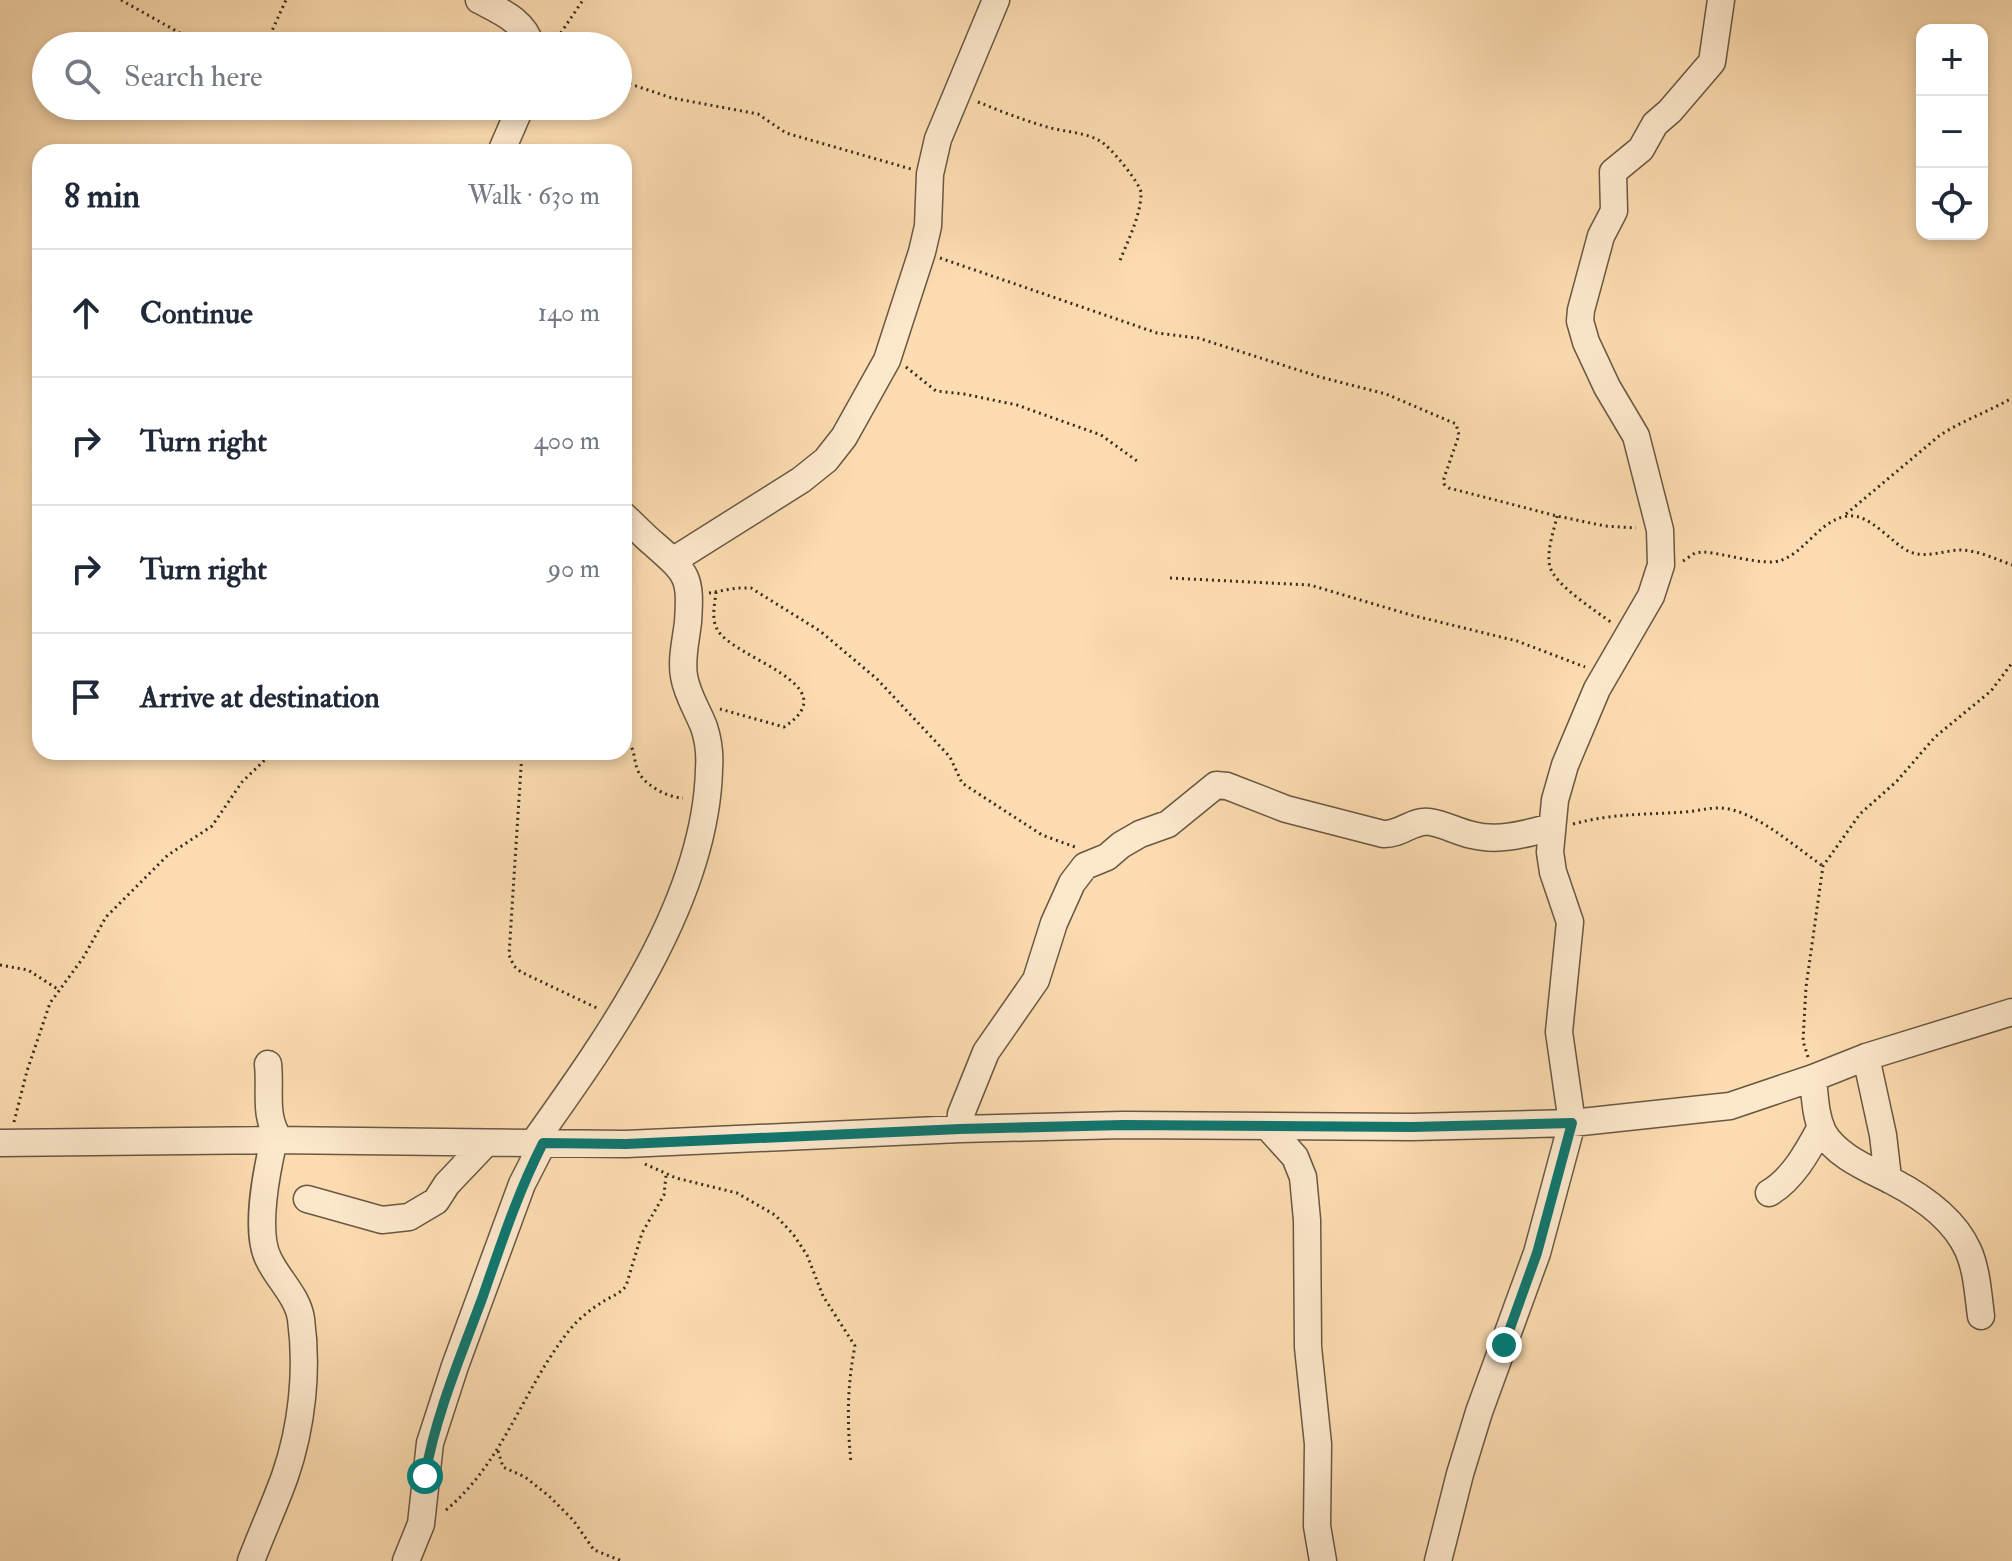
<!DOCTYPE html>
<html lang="en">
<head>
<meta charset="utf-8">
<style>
	:root { --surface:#fff; --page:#f6f6f7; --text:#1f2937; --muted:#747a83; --line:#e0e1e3 }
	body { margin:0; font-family:"IM FELL Double Pica",serif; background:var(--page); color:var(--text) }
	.controls { position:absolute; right:24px; top:24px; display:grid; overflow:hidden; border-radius:16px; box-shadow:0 4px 12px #0003 }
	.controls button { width:72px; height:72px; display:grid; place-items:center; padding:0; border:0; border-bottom:2px solid var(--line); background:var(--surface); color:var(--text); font:40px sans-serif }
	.stop { position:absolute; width:24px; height:24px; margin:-18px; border:6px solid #0f766e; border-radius:50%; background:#fff }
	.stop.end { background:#0f766e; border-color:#fff; box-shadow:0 2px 8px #0008 }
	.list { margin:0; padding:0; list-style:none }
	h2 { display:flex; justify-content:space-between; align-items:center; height:104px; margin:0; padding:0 32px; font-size:34px }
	h2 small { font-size:26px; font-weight:400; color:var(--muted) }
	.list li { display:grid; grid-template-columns:52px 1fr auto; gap:24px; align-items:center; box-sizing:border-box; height:128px; padding:0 32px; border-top:2px solid var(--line) }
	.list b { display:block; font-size:30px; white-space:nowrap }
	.list em { font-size:26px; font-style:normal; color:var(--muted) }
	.icon { flex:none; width:44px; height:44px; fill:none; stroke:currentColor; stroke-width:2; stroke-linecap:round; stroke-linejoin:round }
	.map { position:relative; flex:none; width:2012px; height:1561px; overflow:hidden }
	.search { position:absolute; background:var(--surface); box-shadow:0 4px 12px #0003; left:32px; top:32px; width:600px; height:88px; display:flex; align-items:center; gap:20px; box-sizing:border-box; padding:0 28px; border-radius:44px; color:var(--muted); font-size:30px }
	.panel { position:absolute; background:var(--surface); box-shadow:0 4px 12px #0003; left:32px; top:144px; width:600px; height:616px; border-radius:24px }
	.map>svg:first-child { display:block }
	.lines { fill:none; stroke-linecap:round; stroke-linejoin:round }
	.minor-casing { stroke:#685843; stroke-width:29 }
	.path { stroke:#372c1f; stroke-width:3; stroke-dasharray:2 4; stroke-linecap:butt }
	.minor { stroke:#fde8cc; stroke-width:26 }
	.route { stroke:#0f766e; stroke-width:10 }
</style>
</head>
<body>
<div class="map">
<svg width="2012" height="1561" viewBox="0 0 2012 1561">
	<rect width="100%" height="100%" fill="#fcdcb0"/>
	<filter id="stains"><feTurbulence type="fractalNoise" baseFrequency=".0025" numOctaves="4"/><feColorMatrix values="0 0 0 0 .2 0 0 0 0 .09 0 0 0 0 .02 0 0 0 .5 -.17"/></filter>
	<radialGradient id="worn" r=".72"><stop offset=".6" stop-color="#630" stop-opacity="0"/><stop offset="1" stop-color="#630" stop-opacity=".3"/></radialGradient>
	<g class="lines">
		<defs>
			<path id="minor" d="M479,0C500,11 525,21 531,46
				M501,152L521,106
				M674,560L801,480L826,460L844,437L887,360L922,252L928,226L930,174L938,139L996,0
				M1866,1057L1883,1135L1888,1178
				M268,1064C271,1091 263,1117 280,1140
				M1813,1078C1815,1096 1815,1115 1823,1132C1836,1156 1869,1169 1892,1181C1921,1196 1954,1219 1968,1250C1977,1270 1978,1294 1981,1316
				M1267,1126L1295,1157L1303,1177L1307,1220L1308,1347L1318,1444L1317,1526L1323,1561
				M960,1129L961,1114L986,1052L1036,980L1054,923L1072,883L1085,866L1107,857L1121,845L1140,834L1168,824L1216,785L1227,786L1286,809L1383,834C1401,835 1413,819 1430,822C1444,824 1458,832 1472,835C1499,842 1525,834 1552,827
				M534,1142C608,1038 706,902 709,769C710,756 708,739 704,727C697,709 687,695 684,676C681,659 686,640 688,622C691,577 688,574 655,545C644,536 634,525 624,516
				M0,1143L274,1140L626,1144L960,1129L1123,1125L1412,1127L1572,1123L1730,1106L1813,1078L1866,1057L2012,1012
				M1769,1193C1793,1179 1808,1151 1821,1127
				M307,1199L382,1220L409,1217L436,1201L447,1184L486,1143
				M251,1561C262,1532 275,1504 285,1476C302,1427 308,1370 301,1319C298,1297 278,1279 269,1260C254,1233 267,1169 274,1140
				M406,1561L421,1524L430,1443L455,1366L522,1184L543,1143
				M1438,1561L1460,1474L1479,1412L1537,1253L1572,1123L1559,1032L1570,922L1553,872L1550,852L1555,800L1565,765L1597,689L1651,596L1661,565L1660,530L1636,436L1607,387L1586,342L1580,321L1581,310L1601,236L1614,211L1613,172L1641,149L1655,124L1670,111L1712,62L1721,0"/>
		</defs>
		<use href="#minor" class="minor-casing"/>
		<path class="path" d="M121,0L203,46
			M554,43L583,0
			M265,46L286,0
			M618,80L672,98L758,114L786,133L911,169
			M978,102C1000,111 1023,120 1047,127C1064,132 1085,132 1100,141C1109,145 1141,184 1141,193C1141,216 1127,242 1119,263
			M940,258L1157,333L1198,338L1320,377L1386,394L1456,424L1459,435L1444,478V484L1449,488L1557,516L1605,526L1636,528
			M906,367L936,391L964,394L1017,405L1101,435L1137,461
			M1846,514L1939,436C1961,421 1988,412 2012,398
			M1557,516C1554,531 1546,551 1550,567C1555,585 1596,611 1612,623
			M624,556L633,553
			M1683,561L1695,553L1703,552C1724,553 1765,567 1782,560C1806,551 1821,519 1848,516C1870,513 1892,544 1910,552C1926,558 1943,551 1959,550C1977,550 1996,559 2012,565
			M1170,578L1310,585L1411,615L1517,641L1585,667
			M716,592C715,603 711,618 717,629C732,659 850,684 784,727L720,709
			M709,593L737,588H751L820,631L877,679L950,757L962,783L1042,835L1075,847
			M624,739C637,748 632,759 639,773C646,786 669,798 683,798
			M522,752L509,955L514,966L521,972L599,1009
			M1573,824C1615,813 1642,815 1684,812C1701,811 1716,805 1733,810C1765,819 1795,847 1823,866
			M0,965L28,970L59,990
			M1808,1057L1803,1041L1806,987L1823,866L1860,814L1897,781L1935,737L1991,691L2012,663
			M14,1122L27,1071L50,1003L83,958L106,917L168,855L212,826L242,782L273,752
			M645,1164L676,1178L737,1193L775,1215L793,1234L807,1255L823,1296L855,1346C847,1386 847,1422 851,1463
			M498,1451L503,1467L525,1477L549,1496L573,1520L594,1550L622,1561
			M446,1510C505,1461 524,1385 572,1327C580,1318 591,1309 601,1303C609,1297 619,1295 626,1286L642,1233L664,1195L666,1175"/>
		<use href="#minor" class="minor"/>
	</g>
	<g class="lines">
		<path class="route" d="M425,1476C436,1413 461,1356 483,1296C501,1244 518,1192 543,1143L626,1144L960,1129L1123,1125L1412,1127L1572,1123L1537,1253L1504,1345"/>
	</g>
	<rect width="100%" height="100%" filter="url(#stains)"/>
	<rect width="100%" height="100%" fill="url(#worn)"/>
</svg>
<div class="controls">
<button>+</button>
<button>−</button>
<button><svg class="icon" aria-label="locate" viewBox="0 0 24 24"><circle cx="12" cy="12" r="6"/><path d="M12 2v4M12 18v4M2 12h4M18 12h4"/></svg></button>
</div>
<div class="stop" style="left:425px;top:1476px"></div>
<div class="stop end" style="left:1504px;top:1345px"></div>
<div class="search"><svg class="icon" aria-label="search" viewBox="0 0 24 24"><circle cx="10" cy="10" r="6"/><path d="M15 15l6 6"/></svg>Search here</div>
<section class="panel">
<h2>8 min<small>Walk · 630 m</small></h2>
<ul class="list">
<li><svg class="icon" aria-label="ahead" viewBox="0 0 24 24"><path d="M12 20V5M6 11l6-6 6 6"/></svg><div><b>Continue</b></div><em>140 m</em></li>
<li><svg class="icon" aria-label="right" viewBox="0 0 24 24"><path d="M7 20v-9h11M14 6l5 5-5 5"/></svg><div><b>Turn right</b></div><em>400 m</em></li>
<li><svg class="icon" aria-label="right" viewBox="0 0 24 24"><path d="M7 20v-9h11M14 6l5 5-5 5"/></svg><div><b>Turn right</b></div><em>90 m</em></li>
<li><svg class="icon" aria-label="arrive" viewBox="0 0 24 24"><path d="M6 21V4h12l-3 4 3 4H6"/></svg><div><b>Arrive at destination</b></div></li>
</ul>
</section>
</div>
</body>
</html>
